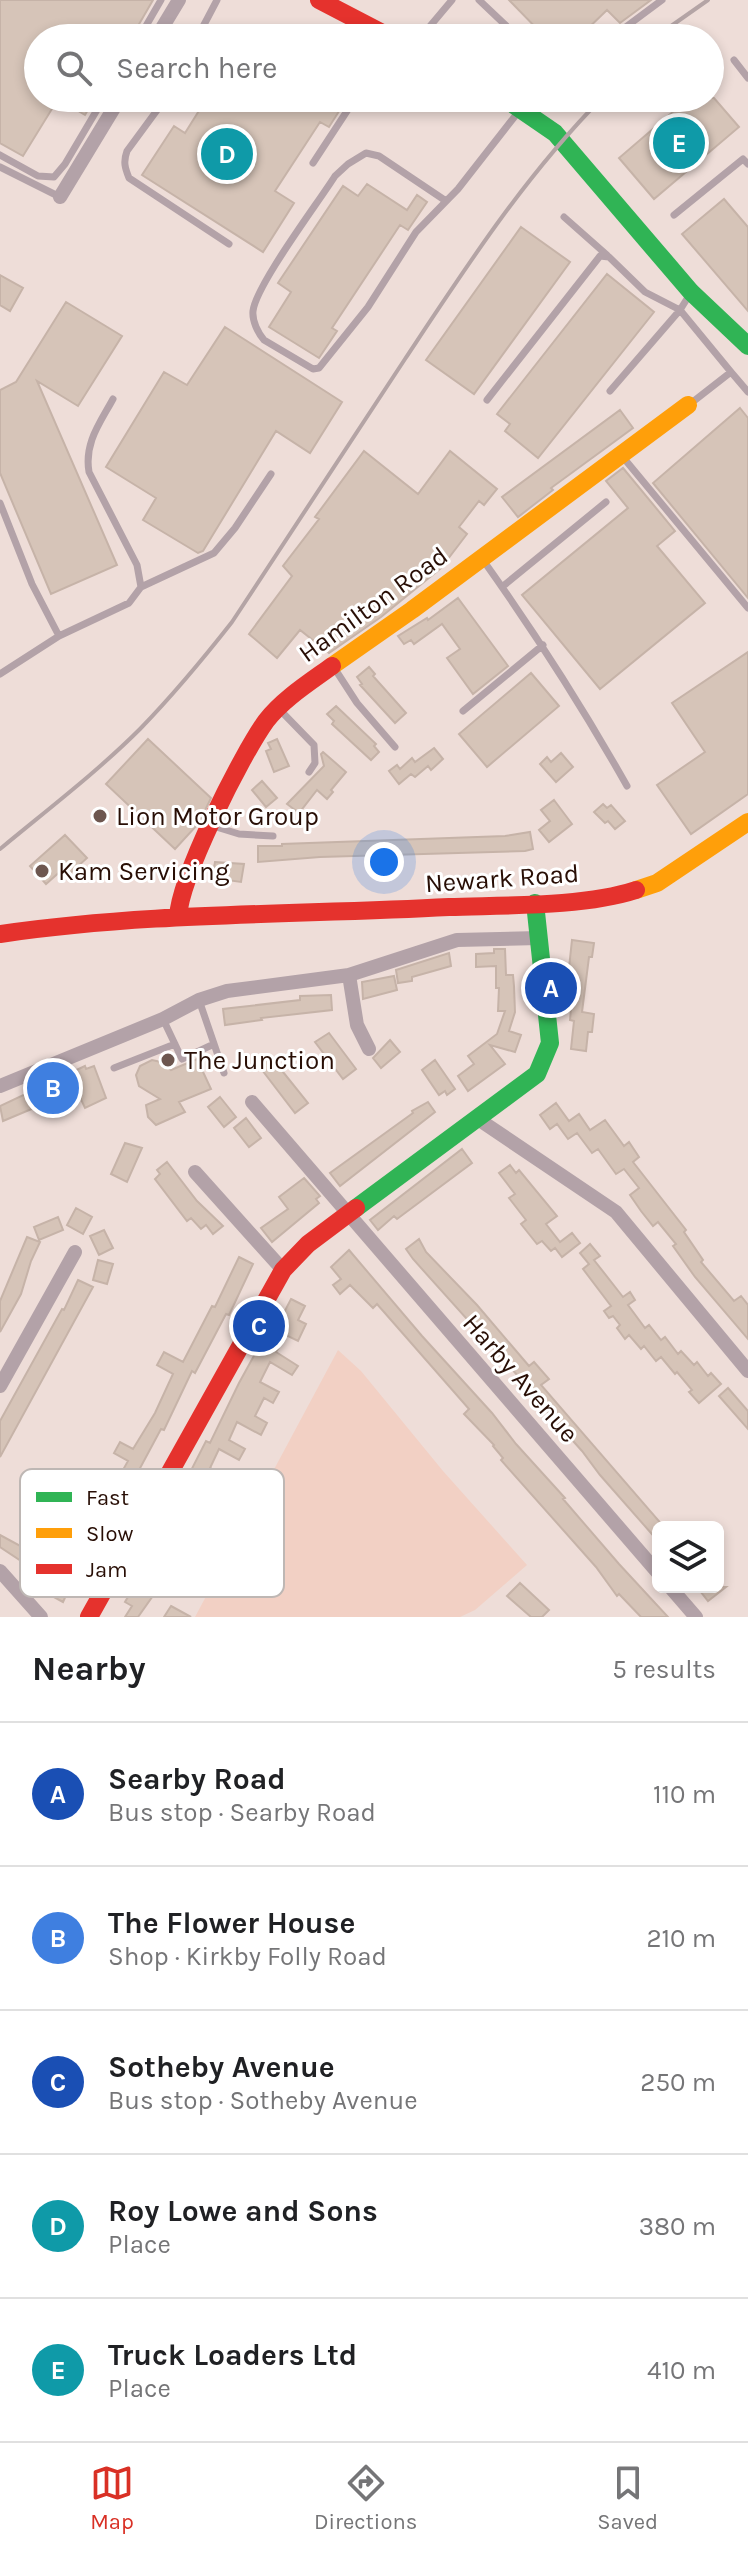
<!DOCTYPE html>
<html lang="en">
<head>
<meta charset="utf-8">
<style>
	:root { --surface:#fff; --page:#f6f6f6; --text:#202124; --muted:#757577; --line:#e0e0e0; --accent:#d93025 }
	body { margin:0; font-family:Karla,sans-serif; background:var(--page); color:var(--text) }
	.controls { position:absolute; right:24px; bottom:24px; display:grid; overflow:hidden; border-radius:12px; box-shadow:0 4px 12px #0003 }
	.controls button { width:72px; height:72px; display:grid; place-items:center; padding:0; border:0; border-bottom:2px solid var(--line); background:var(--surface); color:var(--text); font:40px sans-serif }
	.you { position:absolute; left:384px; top:862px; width:28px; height:28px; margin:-20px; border:6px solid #fff; border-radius:50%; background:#1a73e8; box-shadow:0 0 0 12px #1a73e833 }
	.badge { display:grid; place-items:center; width:52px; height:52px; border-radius:50%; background:var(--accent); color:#fff; font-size:26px; font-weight:700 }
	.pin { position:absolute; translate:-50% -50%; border:4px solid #fff; box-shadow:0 2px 8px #0006 }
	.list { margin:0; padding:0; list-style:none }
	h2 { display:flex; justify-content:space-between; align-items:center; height:104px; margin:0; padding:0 32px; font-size:34px }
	h2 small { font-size:26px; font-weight:400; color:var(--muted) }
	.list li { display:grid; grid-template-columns:52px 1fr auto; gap:24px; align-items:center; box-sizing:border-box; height:144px; padding:0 32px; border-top:2px solid var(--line) }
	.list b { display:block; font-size:30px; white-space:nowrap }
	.list p { margin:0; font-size:26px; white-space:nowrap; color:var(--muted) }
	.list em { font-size:26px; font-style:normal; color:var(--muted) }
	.icon { flex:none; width:44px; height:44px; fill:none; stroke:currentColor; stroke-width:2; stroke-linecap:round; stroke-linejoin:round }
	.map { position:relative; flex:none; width:748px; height:1617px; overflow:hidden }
	.search { position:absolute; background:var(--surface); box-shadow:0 4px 12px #0003; left:24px; right:24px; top:24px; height:88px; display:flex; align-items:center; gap:20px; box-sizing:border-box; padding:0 28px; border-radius:44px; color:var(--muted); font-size:30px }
	.sheet { height:824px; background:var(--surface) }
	nav { display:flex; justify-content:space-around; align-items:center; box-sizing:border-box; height:112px; border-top:2px solid var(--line); background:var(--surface); font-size:22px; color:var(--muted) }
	nav a { display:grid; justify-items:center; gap:4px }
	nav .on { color:var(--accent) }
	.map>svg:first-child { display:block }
	.green { fill:#f2d0c4 }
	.building { fill:#d6c4b8; stroke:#c6b3a8; stroke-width:2 }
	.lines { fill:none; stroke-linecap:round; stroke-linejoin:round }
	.lane { stroke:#b3a2a8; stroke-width:7 }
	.street { stroke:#b3a2a8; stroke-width:14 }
	.fast { stroke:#30b455; stroke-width:18 }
	.slow { stroke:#ff9f0a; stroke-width:18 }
	.jam { stroke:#e5322d; stroke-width:18 }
	.rail { stroke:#b4a4a5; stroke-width:4 }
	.poi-dot { fill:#6d564f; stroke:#fff; stroke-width:3 }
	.labels { text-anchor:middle; stroke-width:6; stroke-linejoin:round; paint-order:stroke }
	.street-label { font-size:26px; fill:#280e05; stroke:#fff }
	.poi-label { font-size:26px; fill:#280e05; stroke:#fff; text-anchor:start }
	.key { fill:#fff; stroke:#beb7b4; stroke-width:2 }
	.key-label { font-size:22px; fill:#280e05 }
</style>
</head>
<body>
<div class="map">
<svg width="748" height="1617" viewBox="0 0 748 1617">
	<rect width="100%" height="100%" fill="#eeddd8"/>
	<path class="green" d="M338,1350L361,1371L443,1471L527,1565L475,1610L460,1617H195Z"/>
	<path class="building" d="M0,0H153L131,38H38V98H95L85,115L58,99L23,156L0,143Z
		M509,0H651L620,23L607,10L578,38H546Z
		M207,98H344L343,105L329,127L320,122L275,191L294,203L263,252L142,175L174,126L185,133Z
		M689,98H714L739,127L654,199L619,158Z
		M367,184L407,210L417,195L427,202L408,230L400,225L332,328L337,331L319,358L269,327L291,292L278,283L343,186L358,196Z
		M724,199L748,227V311L682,234Z
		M521,227L570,262L474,394L426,360Z
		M607,274L654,312L538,458L505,431L510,424L497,414Z
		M0,275L23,288L10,311L0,305Z
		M66,302L122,336L78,406L37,381L117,565L51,594L0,473V390L16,382Z
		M225,327L342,402L310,453L276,431L203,551L198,553L143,520L156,498L106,467L164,372L187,385Z
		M740,408L748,418V598L653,483Z
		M620,410L633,428L551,488L553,490L518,517L502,497Z
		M364,451L418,494L450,451L497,489L484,505L479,501L459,527L467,534L441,568L381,617L329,653L300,630L277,658L249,634L292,576L283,566L319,519L315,517Z
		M623,468L675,531L657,546L705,603L600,689L522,595L628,508L606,481Z
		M458,598L508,666L473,694L447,658L460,649L442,624L414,644L411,640L404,644L398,636L427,618L428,620Z
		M748,652V794L691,834L657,785L705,752L672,703Z
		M369,667L375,674L373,676L406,713L395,723L360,685L362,684L357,677Z
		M531,673L559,706L487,767L459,734Z
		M336,706L376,744L374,746L379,752L371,760L332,724L334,721L327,714Z
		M148,739L211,798L199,823L175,849L106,784Z
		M277,739L289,766L274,772L266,751L271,749L268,743Z
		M434,748L443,759L431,770L428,766L415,777L411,774L399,784L389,771L397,765L400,769L412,758L415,762Z
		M323,752L346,772L331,790L333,792L327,799L317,790L299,813L287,804L324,766L321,754Z
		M561,753L573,767L556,782L540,764L547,757L551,762Z
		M262,781L277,798L266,807L252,790Z
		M554,800L572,824L549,842L539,830L550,821L541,810Z
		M603,804L607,808L611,805L625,821L615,829L608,821L605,823L594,812Z
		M530,832L533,849L525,851L320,857L258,862V846H282V844L505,836Z
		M65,835L87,858L67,876L63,869L46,884L30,866Z
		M215,862L244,864L241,882L212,878Z
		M572,940L594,943L592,957H589L582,1012L594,1014L592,1032H588L586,1051L571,1049L574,1021L570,1020L572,997L566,996Z
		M494,949H505L506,975H513L514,986L515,1012L509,1031L521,1035L515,1052L490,1045L505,1064L468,1091L458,1076L474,1064L468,1056L497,1034L505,1011H498L499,988H496V966L476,967V954L494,953Z
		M449,953L451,966L412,977V981L398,983L396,970Z
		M394,976L397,990L363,999L362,982Z
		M331,995L332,1010L261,1018L262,1020L225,1025L223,1009L300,1000V996Z
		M329,1033L356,1069L343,1079L315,1042Z
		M390,1040L400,1052L381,1068L373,1058Z
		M271,1057L308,1103L295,1113L259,1066Z
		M197,1059L211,1089L179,1102L185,1112L156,1125L148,1117L146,1105L160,1099L139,1086L136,1075L140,1066L152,1060L161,1062L171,1070Z
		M435,1060L455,1089L447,1095L445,1091L439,1095L422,1070Z
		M85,1066L86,1069L94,1066L106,1098L85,1108L80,1097L64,1104L60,1097L3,1121L0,1106Z
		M220,1097L236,1117L224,1127L208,1107Z
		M428,1102L435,1112L340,1186L330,1173L413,1113L412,1111Z
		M556,1103L569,1121L579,1114L590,1130L605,1120L624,1146L629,1142L639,1157L633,1162L686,1230L684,1232L703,1260L701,1262L734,1301L741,1296L748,1305V1339L695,1277L673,1246L676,1244L658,1222L653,1226L641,1211L630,1195L639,1188L624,1169L616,1174L598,1149L592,1153L577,1133L568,1139L557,1124L550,1129L540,1115Z
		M246,1118L261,1138L249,1147L234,1128Z
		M125,1143L142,1148L127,1182L111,1174Z
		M462,1149L472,1163L397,1219L394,1216L378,1230L370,1220Z
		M167,1162L197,1201L223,1226L213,1234L206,1225L201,1229L191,1218L187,1221L155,1179L160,1174L157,1170Z
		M510,1165L516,1173L519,1170L557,1216L546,1224L560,1242L572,1233L580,1243L562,1257L555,1248L551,1251L542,1241L537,1244L521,1224L526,1220L509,1198L515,1194L499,1173Z
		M304,1178L320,1196L316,1199L319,1203L272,1242L261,1228L288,1209L279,1197Z
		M76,1208L92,1217L83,1234L67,1225Z
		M58,1217L63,1230L39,1240L34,1227Z
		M104,1230L113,1248L99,1255L90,1236Z
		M27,1237L40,1242L31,1261L21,1294L0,1332V1301Z
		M419,1239L426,1252L477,1305L529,1366L534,1362L549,1379L541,1385L664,1527H658V1541L600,1475L582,1451L516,1377L518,1376L413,1259L406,1249Z
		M590,1244L600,1256L594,1260L623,1297L630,1292L635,1300L628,1305L645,1328L649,1325L661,1340L665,1337L678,1354L681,1351L694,1365L697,1362L708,1376L711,1373L721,1384L699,1403L689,1392L692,1390L677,1372L675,1374L661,1357L656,1361L644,1346L641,1349L629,1335L625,1339L617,1328L620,1325L613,1316L609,1318L604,1311L611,1306L583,1269L589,1264L580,1253Z
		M349,1250L422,1336L492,1413L516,1444L565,1498L563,1499L619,1564L668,1617H641L619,1594L617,1596L596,1567L501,1460L503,1458L493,1446L494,1445L464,1414L469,1409L377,1304L373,1308L350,1285L340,1294L333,1285L341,1279L331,1267Z
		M239,1257L253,1264L229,1315L226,1314L195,1373L192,1371L164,1430L161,1429L86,1569L78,1564L90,1542L84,1539L96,1520L82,1513L89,1500L101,1507L111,1490L99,1483L105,1472L118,1479L128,1461L114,1453L120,1442L133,1449L155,1413L173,1374L157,1365L164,1352L183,1362L212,1306L215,1307Z
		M98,1260L113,1264L107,1284L93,1280Z
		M78,1280L93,1287L0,1457V1421L62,1309L64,1310Z
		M291,1299L305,1306L298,1320L306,1324L298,1341L286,1335L276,1352L298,1366L292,1375L270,1362L260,1382L279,1392L273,1403L264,1398L255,1416L267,1423L261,1435L237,1422L229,1440L245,1449L239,1460L219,1449L210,1468L230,1479L228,1485L225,1489L204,1478L178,1525L197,1536L191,1547L173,1536L144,1583L131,1576L174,1499L176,1500L206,1441L210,1443L239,1383L271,1325L276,1328Z
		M728,1388L748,1411V1429L719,1396Z
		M0,1535L39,1556L37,1559L69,1576L71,1573L81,1578L73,1594L68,1591L63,1602L52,1596L56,1587L35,1574L36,1571L0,1547Z
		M138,1580L157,1590L138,1617H125L132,1606L125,1602Z
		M520,1583L549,1610L542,1617H531L507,1596Z
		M697,1587H726L708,1601Z
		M171,1606L191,1617H164Z"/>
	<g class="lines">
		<path class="lane" d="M479,0L519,38
			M139,38L161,0
			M197,38L217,0
			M420,38L452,0
			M611,38L662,0
			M734,60L748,78
			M166,98L127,151C123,162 125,168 129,178L229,244
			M0,155L38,176L54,177L65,164L104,98
			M313,163L349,108L351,98
			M0,167L60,197
			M446,201L379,156L366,153L348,164L335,176C318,203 256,285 253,311C252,321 258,333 264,340L313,369L319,368L368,307L416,232L458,189L519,111
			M674,215L743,159L748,164
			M564,217L607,255
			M731,372L748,392
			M487,400L600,256L609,257L645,292L680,310L610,391
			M690,404L731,372L680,310L690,294
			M622,456L748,608
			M0,503L32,584L59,636
			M483,560C535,633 583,708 627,786
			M141,587L214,553L235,528L271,474
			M502,587L606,502
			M333,666L357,703L395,747
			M0,674L59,636L129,603L141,587L137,565L89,472C84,443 100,423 113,399
			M280,710L314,745L315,763L309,772
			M463,711L543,645
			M213,826L239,834L273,836
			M199,1000L224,1073
			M163,1019L182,1059L214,1044
			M114,1068L175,1044"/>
		<path class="street" d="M156,38L179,0
			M60,197L120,98
			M349,975L357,1025L369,1049
			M0,1086L163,1019L199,1000L227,991L349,975L457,940L539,938
			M252,1102L658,1573
			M478,1119L616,1212L748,1371
			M195,1172L283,1270
			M0,1386L75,1252
			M0,1571L41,1617
			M670,1587L696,1617"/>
		<path class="fast" d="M504,98L555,133L691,292L748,346
			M356,1208L537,1074L550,1043L535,903"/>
		<path class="slow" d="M332,666L412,610L688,405
			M636,890L657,883L748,822"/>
		<path class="jam" d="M319,0L392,38
			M178,917C180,877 241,756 266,721C283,699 310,682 332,666
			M0,934C149,912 299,915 449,907C505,905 584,907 636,890
			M89,1617L283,1270L308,1244L356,1208"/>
		<path class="rail" d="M654,38L708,0
			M0,849C47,810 97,772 140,729C173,695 203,659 232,622C290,534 348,446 405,359C466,267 524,177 602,98"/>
	</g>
	<g class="poi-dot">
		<circle cx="100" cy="816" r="8"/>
		<circle cx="42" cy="871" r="8"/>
		<circle cx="168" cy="1060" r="8"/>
	</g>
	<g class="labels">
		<g class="street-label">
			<text transform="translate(373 604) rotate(-36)" y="9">Hamilton Road</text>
			<text transform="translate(502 878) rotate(-4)" y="9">Newark Road</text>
			<text transform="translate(521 1378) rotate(49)" y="9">Harby Avenue</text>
		</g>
		<g class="poi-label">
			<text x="116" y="825">Lion Motor Group</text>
			<text x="58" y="880">Kam Servicing</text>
			<text x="184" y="1069">The Junction</text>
		</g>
	</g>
	<rect x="20" y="1469" width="264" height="128" rx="12" class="key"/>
	<rect x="36" y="1492" width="36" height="10" fill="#30b455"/>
	<rect x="36" y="1528" width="36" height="10" fill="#ff9f0a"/>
	<rect x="36" y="1564" width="36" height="10" fill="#e5322d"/>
	<g class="key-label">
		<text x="86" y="1505">Fast</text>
		<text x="86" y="1541">Slow</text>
		<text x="86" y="1577">Jam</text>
	</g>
</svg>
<div class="controls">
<button><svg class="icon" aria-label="layers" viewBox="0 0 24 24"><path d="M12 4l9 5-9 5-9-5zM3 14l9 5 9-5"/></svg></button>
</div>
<div class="you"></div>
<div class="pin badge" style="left:551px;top:988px;background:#1a4fb4">A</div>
<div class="pin badge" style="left:53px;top:1088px;background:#3f7fe0">B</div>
<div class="pin badge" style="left:259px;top:1326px;background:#1a4fb4">C</div>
<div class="pin badge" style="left:227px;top:154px;background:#0f9aa8">D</div>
<div class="pin badge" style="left:679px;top:143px;background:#0f9aa8">E</div>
<div class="search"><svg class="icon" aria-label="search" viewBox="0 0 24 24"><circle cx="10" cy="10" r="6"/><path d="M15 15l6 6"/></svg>Search here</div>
</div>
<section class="sheet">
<h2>Nearby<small>5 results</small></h2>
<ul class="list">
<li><span class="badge" style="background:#1a4fb4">A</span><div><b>Searby Road</b><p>Bus stop · Searby Road</p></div><em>110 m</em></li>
<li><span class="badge" style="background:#3f7fe0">B</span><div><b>The Flower House</b><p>Shop · Kirkby Folly Road</p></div><em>210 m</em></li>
<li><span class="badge" style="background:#1a4fb4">C</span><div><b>Sotheby Avenue</b><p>Bus stop · Sotheby Avenue</p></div><em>250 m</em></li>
<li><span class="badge" style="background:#0f9aa8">D</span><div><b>Roy Lowe and Sons</b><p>Place</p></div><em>380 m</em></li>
<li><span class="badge" style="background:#0f9aa8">E</span><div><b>Truck Loaders Ltd</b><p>Place</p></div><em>410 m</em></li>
</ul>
</section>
<nav>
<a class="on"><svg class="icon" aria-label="map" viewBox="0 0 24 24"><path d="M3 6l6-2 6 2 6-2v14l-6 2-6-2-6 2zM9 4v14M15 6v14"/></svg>Map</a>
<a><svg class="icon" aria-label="directions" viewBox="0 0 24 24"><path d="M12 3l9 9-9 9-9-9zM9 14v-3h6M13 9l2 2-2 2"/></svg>Directions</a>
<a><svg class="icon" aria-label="saved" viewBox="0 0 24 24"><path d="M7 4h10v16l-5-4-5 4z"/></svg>Saved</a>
</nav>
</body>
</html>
